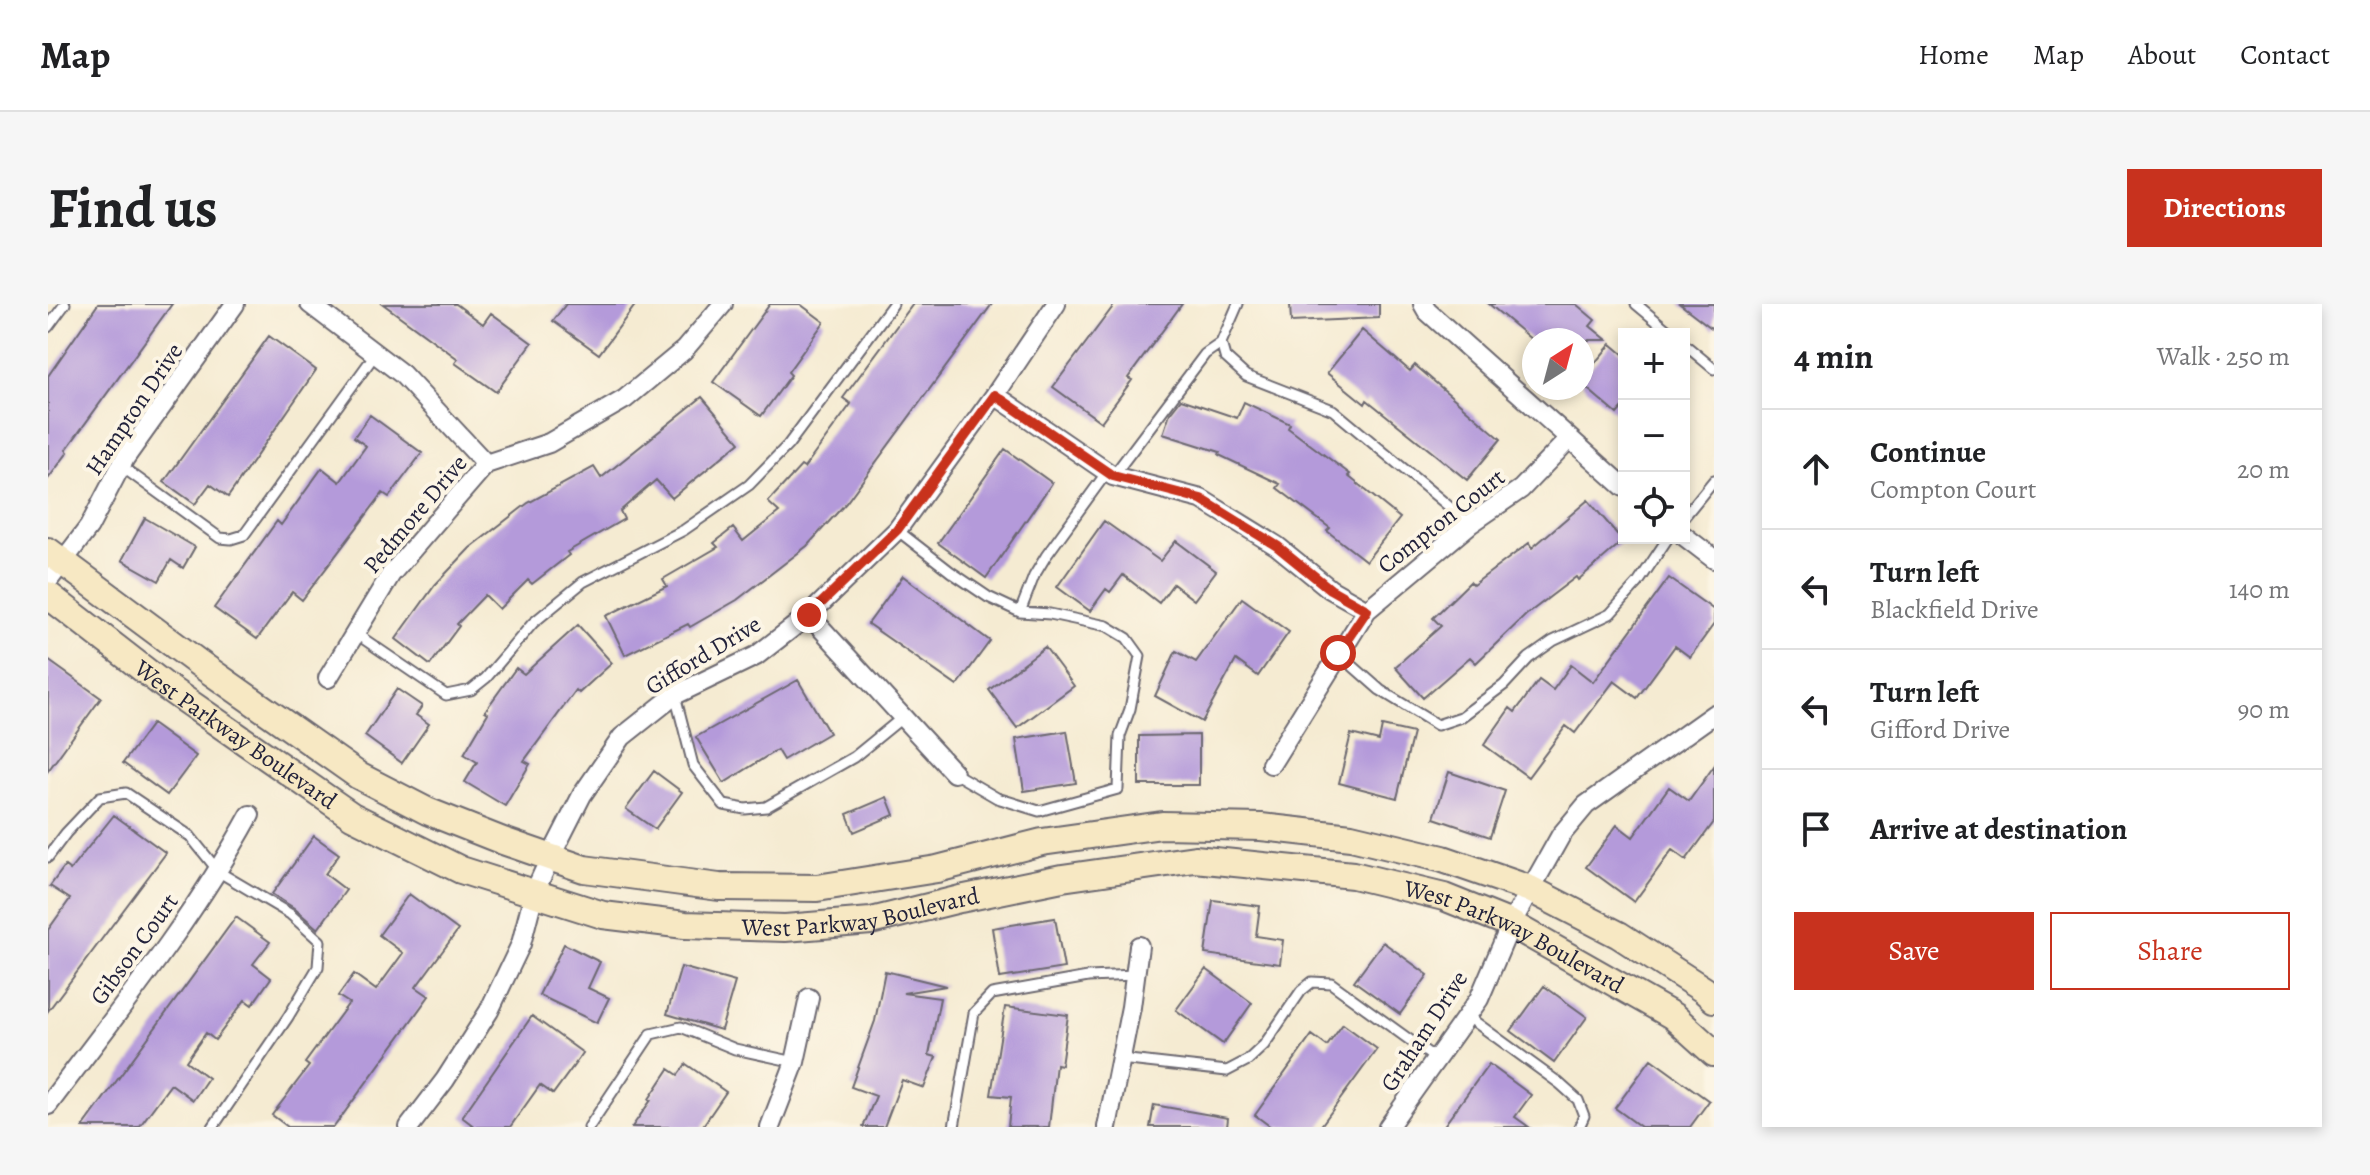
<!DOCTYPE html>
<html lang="en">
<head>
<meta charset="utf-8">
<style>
	:root { --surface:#fff; --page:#f6f6f6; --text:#202124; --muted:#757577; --line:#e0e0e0; --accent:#c8321e }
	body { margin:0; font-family:Alegreya,serif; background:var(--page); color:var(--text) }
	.controls { position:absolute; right:24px; top:24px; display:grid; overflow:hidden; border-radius:0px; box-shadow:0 4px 12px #0003 }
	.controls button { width:72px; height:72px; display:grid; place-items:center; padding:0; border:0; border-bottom:2px solid var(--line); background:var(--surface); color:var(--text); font:40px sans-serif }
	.compass { position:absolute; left:1474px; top:24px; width:72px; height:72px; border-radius:50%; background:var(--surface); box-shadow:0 4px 12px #0003; rotate:36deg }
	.stop { position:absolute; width:24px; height:24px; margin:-18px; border:6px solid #c8321e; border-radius:50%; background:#fff }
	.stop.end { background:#c8321e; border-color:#fff; box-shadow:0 2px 8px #0008 }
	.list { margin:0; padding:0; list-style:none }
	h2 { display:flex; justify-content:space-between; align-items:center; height:104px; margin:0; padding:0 32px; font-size:34px }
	h2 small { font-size:26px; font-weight:400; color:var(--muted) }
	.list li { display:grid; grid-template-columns:52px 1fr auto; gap:24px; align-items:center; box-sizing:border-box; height:120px; padding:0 32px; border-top:2px solid var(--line) }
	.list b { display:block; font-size:30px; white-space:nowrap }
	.list p { margin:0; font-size:26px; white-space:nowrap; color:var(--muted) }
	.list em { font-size:26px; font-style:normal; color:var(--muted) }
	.actions { display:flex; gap:16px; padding:24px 32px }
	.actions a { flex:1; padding:18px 0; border:2px solid var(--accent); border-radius:0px; text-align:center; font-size:28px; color:var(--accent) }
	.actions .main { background:var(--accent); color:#fff }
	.icon { flex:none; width:44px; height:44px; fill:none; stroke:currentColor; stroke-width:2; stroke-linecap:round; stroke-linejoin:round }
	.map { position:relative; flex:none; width:1666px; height:823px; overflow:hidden; border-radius:0px }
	header { display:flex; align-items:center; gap:48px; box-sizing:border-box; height:112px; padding:0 40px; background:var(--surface); border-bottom:2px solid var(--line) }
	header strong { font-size:38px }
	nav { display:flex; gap:44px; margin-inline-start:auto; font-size:28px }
	.intro { display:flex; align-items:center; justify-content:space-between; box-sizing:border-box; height:192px; padding:0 48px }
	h1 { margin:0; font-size:56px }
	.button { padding:20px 36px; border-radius:0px; background:var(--accent); color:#fff; font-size:28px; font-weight:700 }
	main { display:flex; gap:48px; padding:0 48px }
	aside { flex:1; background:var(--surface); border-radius:0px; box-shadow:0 4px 12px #0003 }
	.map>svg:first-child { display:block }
	.building { fill:#b49ada }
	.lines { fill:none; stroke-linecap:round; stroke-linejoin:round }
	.lane-casing { stroke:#6c6870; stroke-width:13 }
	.street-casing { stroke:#6c6870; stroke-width:22 }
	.secondary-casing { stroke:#6c6870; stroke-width:30 }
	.lane { stroke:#fff; stroke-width:9 }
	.street { stroke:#fff; stroke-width:18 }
	.secondary { stroke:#f7e8c3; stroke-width:26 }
	.route { stroke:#c8321e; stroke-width:10 }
	.labels { text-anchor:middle; stroke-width:8; stroke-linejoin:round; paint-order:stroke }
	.street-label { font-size:24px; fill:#22223b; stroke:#fcf5e5 }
</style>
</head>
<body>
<header>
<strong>Map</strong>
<nav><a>Home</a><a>Map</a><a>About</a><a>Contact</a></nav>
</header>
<div class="intro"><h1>Find us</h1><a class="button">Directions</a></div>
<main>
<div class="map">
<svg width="1666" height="823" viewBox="0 0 1666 823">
	<rect width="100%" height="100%" fill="#fcf5e5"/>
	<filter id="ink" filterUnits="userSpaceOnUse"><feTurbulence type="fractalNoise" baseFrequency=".0125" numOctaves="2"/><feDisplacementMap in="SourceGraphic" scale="16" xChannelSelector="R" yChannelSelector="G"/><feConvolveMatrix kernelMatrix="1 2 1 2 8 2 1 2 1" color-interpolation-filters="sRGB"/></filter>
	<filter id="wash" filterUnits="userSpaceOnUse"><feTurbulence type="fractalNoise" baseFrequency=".006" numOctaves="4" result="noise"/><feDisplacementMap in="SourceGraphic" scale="32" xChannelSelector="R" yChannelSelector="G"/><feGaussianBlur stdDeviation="1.8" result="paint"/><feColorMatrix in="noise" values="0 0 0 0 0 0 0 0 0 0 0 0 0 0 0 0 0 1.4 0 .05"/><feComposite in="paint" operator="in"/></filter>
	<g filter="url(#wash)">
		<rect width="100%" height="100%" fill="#f5ebd2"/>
		<g id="blocks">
			<path class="building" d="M50,0H124L18,146L20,148L0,175V72Z
				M335,0H408L435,20L443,9L484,39L448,88L407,59L410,55Z
				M518,0H588L551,50L505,17Z
				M722,0H752L776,18L740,68L743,71L713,112L665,78Z
				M865,0H944L798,199L759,242L689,296L642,323L640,320L577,351L558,312L619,282L615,275L670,243L666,239L685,224L695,237L731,208L720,198L753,162L756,164L803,100L795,94Z
				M1067,0H1134L1080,74L1084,76L1053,118L1005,83Z
				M1242,0H1331V14L1243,18Z
				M1441,0H1528L1547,16L1542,22L1559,36H1484Z
				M1632,0H1666V26Z
				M1314,26L1362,67L1367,61L1453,135L1419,176L1319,96L1317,100L1279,69Z
				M221,32L268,66L180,193L162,180L147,200L116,178Z
				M1563,40L1576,51V102L1569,110L1534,80V74Z
				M654,93L692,138L624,194L608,176L572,207L576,215L519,248L521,251L484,280L480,276L451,305L437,291L409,320L411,322L382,361L348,335L387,281L422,244L480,199L546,163L553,174Z
				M1133,95L1189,114L1196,98L1242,120L1240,124L1302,170L1300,172L1352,214L1318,257L1279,227L1282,224L1229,184L1232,180L1171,151L1172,148L1115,130L1122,109Z
				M322,111L374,149L341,193L335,189L254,296L244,288L209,335L166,304L229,217L233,221L274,164L292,178L318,142L306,133Z
				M957,145L1004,179L938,274L890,239Z
				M1540,196L1575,237L1530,276L1528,273L1478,311L1428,359L1422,353L1375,394L1347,363L1393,322L1385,314L1422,278L1425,281L1481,239L1484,244Z
				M97,214L147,243L135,264L123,256L111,277L74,256Z
				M1056,217L1112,257L1128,237L1168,267L1146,296L1125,280L1111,299L1075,271L1062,288L1058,285L1042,307L1009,283Z
				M855,272L942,337L909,382L820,320Z
				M1621,274L1666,306V320L1642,353L1627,342L1589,394L1566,377L1527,429L1518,422L1480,473L1436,441L1462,404L1467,408L1491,376L1505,386L1523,361L1545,378Z
				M1194,294L1241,328L1210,372L1188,356L1154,418L1107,392L1128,347L1148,358Z
				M530,321L564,359L531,389L528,386L476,457L482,460L457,502L417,478L429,458L416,450L440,409L437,407L468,364L476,370Z
				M997,343L1026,382L969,424L941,386Z
				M0,356L53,394L0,467Z
				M750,376L781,429L735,456L729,446L676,479L648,433Z
				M349,385L374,402L368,411L381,420L354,459L317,432Z
				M104,420L148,452L119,491L75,459Z
				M1334,422L1365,429L1349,494L1291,479L1303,430L1331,437Z
				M1019,427L1028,479L976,487L968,435Z
				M1151,431V481H1091V432Z
				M1666,462V518L1638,556L1624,546L1586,598L1538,563L1569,521L1585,533L1621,483L1641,497Z
				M606,467L634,488L607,525L578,505Z
				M1401,468L1457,487L1442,533L1386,514Z
				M839,493L846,511L806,528L799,510Z
				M66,511L118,549L0,707V626L22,595L2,582L17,562L22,566Z
				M266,532L291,550L277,570L298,586L270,625L246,604L224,590Z
				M361,590L410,626L368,683L381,692L286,823H240L224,811L261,762L257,759L301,699L290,692L306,670L328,686L355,649L331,631Z
				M1165,596L1212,602L1208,632L1235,636L1232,660L1157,650Z
				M188,613L222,638L205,660L223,674L204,701L197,696L167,736L158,729L138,757L160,774L145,796L123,780L91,823H35Z
				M1007,614L1016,664L952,674L944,624Z
				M1335,638L1380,671L1352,710L1306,677Z
				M516,640L552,658L540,684L561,694L549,719L491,691Z
				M633,663L687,678L673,726L619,710Z
				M1158,665L1204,699L1175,740L1128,706Z
				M837,667L898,682L855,689L892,694L881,751L888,753L876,784L854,776L836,823H815L828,792L803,783L827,717Z
				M1496,682L1539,713L1506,759L1463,727Z
				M957,703L1020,711L1013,761L1008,760L1001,823H960L963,793L943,791Z
				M484,712L535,749L505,790L492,781L462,823H427L414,813Z
				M1295,720L1329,745L1272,823H1223L1207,811L1264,731L1279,742Z
				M1603,755L1661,797L1642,823H1593L1567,804Z
				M638,760L678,788L654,823H584L603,796L601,795L621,765L630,771Z
				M1441,760L1483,791L1467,813L1481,823H1395Z
				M1106,801L1180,814L1179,823H1102Z"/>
		</g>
	</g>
	<g filter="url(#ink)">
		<use href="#blocks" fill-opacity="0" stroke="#6c6870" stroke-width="2"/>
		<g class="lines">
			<defs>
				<path id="lane" d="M1588,0L1624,30
					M0,23L17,0
					M1173,39L1177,53L1198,72L1285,106L1422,220
					M1636,40L1666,65
					M73,162L172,234L183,235L196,231L328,49
					M1065,172L1157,50L1173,39L1190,0
					M1636,213L1666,176
					M849,226L903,268L940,293L972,308L1002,310L1059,322L1079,334L1092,352L1082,405L1072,432L1070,485L991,507L949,494L906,469
					M972,308L986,272L998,252L1059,168
					M307,329L398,391L423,386L438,374L485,319L535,278L636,226L701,181L740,141L845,0
					M1290,349L1332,386L1389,421L1413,413L1456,381L1481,354L1505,337L1562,310L1590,279L1620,234
					M627,391L645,461L676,501L697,505L718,503L806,453L855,413
					M0,553L18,529L52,493L78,489L142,532L171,568L242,610L272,637L270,663L240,713L165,823
					M1419,712L1511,779L1530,796L1536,812L1531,823
					M1072,755L1179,767L1200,756L1216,741L1253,687L1264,678L1283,679L1388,755
					M541,823L603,730L633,723L687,745L747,758
					M906,823L926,709L944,690L1040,673L1087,671"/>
				<path id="street" d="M262,0L354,70L438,160
					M1375,0L1379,7L1576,183
					M947,91L1065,172L1153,195L1229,242L1282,285L1319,306
					M1636,232L1666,255
					M0,277L41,223L77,154L187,0
					M761,311L906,469
					M280,374L343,270L438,160L501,139L577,95L636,46L675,0
					M1223,460L1319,306L1422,220L1473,185L1520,136
					M0,801C71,707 145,615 202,511
					M361,823L397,776L441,707L473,640L486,589L502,554L534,491L574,433L627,391L708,352L761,311L849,226L947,91L1008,0
					M722,823L747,758L761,694
					M1059,823L1083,703L1091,642
					M1340,823L1431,695L1463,620L1513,531L1538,501L1666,410"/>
				<g id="secondary">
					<path d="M0,247L152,360L311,472L379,507L455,537L536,565L671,583L769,584L889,565L994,538L1114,521L1213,523L1303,533L1395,555L1482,585L1571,631L1656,686L1666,695"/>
					<path id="s1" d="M0,291L117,382L304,512L413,566L555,611L637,621L737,624L823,617L912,595L1014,574L1147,555L1305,571L1396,593L1463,620L1625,712L1666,749"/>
				</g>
			</defs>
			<use href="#lane" class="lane-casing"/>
			<use href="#street" class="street-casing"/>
			<use href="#secondary" class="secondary-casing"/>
			<use href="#lane" class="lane"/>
			<use href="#street" class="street"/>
			<use href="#secondary" class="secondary"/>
		</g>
	</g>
	<g class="lines" filter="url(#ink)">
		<path class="route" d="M761,311L849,226L947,91L1065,172L1153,195L1229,242L1282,285L1319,306L1290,349"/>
	</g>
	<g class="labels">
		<g class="street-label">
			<text transform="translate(86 105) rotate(-56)" y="8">Hampton Drive</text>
			<text transform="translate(367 210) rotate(-50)" y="8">Pedmore Drive</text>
			<text transform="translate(1393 217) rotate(-38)" y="8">Compton Court</text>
			<text transform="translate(655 351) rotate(-31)" y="8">Gifford Drive</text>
			<text dy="8" stroke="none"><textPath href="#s1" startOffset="234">West Parkway Boulevard</textPath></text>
			<text dy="8" stroke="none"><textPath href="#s1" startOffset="906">West Parkway Boulevard</textPath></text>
			<text dy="8" stroke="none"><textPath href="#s1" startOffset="1578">West Parkway Boulevard</textPath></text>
			<text transform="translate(86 645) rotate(-54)" y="8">Gibson Court</text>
			<text transform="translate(1376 727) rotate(-57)" y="8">Graham Drive</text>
		</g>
	</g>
</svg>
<div class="controls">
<button>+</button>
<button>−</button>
<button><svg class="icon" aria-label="locate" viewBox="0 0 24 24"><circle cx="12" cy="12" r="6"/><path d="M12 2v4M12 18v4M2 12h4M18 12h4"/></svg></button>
</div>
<svg class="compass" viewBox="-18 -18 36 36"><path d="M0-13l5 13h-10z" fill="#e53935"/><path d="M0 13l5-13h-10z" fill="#757577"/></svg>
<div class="stop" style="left:1290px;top:349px"></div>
<div class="stop end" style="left:761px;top:311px"></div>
</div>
<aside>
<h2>4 min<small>Walk · 250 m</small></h2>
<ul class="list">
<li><svg class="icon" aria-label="ahead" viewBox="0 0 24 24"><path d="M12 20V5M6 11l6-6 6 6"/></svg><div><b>Continue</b><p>Compton Court</p></div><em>20 m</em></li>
<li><svg class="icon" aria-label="left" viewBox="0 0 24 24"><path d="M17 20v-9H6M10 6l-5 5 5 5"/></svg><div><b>Turn left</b><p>Blackfield Drive</p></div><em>140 m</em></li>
<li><svg class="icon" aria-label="left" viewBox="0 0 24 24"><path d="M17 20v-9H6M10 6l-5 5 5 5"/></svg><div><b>Turn left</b><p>Gifford Drive</p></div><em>90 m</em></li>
<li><svg class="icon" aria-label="arrive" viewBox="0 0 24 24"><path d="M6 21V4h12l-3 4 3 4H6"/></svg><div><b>Arrive at destination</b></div></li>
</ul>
<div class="actions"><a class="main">Save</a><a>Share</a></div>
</aside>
</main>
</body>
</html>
